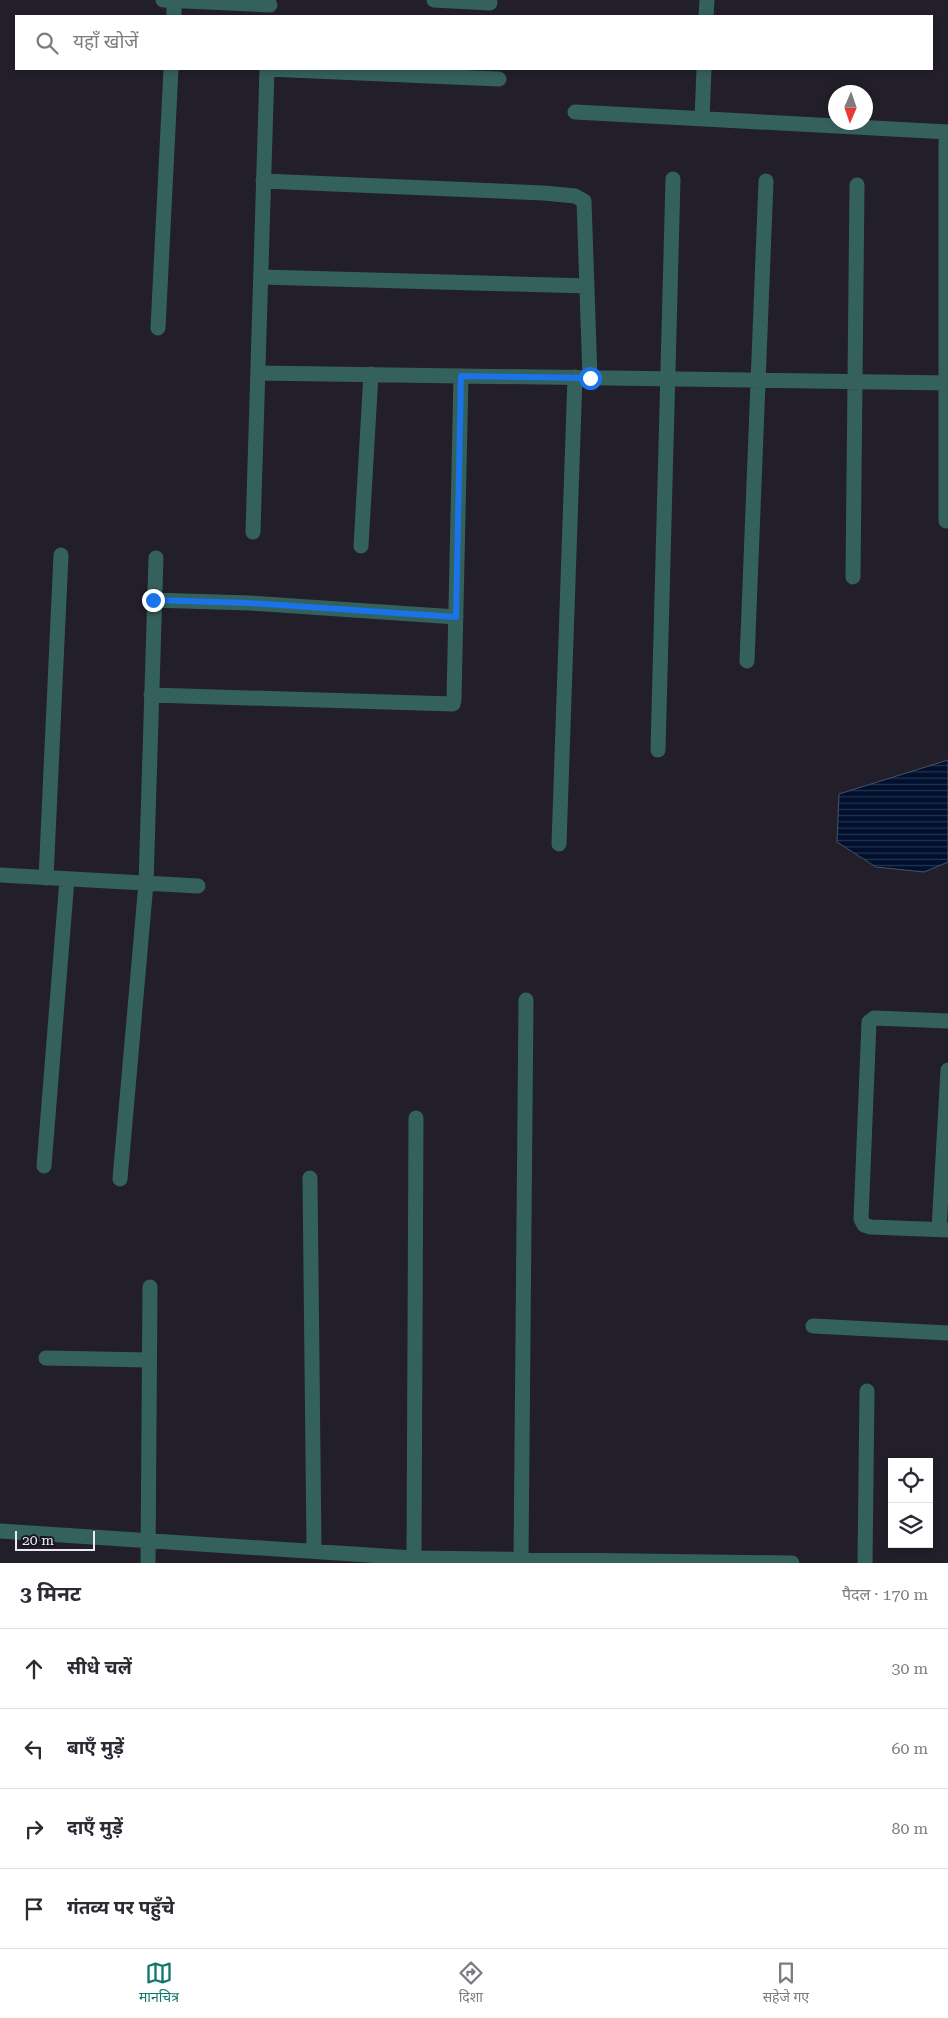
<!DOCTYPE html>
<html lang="hi">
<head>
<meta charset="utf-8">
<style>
	:root { --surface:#fff; --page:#f7f7f7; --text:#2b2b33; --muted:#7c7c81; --line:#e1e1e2; --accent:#0f766e }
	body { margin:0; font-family:"Roboto Serif","Noto Sans Devanagari",serif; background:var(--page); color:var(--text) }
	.controls { position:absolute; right:15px; bottom:15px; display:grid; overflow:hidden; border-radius:0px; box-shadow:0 2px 8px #0003 }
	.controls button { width:45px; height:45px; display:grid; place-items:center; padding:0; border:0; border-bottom:1px solid var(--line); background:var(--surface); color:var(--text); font:25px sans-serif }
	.compass { position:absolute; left:828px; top:85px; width:45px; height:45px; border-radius:50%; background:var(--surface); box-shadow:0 2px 8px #0003; rotate:182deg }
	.scale { position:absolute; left:15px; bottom:12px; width:80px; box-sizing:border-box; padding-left:5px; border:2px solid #ebe9f1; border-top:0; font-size:14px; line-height:18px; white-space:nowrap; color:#ebe9f1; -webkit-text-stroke:4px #181620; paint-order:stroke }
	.stop { position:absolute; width:15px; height:15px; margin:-11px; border:4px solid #1a73e8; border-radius:50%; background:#fff }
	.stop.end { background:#1a73e8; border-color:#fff; box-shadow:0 1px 5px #0008 }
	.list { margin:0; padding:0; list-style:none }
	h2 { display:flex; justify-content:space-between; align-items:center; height:65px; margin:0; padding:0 20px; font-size:21px }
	h2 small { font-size:16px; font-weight:400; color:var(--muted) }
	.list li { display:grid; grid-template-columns:32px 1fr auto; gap:15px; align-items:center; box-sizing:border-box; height:80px; padding:0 20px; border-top:1px solid var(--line) }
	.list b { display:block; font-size:19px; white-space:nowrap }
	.list em { font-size:16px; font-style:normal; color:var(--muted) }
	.icon { flex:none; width:28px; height:28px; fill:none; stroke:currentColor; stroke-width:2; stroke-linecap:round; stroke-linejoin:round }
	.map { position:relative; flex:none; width:948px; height:1563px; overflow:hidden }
	.search { position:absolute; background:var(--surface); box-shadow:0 2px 8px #0003; left:15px; right:15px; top:15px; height:55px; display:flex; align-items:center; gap:12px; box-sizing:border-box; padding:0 18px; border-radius:0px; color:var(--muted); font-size:19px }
	.sheet { height:385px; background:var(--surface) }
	nav { display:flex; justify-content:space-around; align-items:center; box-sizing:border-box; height:70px; border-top:1px solid var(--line); background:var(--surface); font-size:14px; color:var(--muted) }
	nav a { display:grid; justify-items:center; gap:2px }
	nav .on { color:var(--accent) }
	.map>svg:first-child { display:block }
	.water { fill:url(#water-rules); stroke:#465168 }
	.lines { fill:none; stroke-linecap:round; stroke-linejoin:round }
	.street { stroke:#35615d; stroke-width:15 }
	.route { stroke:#1a73e8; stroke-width:6 }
</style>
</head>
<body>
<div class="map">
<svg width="948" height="1563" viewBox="0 0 948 1563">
	<defs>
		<pattern id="water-rules" width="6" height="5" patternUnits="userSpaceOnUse" patternTransform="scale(1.25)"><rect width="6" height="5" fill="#00102e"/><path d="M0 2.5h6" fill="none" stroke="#25334d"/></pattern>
	</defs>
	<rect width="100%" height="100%" fill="#221f2a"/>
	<path class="water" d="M948,760V862L924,872L876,867L837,842L839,794Z"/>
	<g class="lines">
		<path class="street" d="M163,0L270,5
			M434,0L490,3
			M174,16V0
			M706,16L707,0
			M267,69L499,79
			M575,112L948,132
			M702,119L704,69
			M946,132V521
			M263,181L544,193L575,196L584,201L590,378
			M261,277L587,286
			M158,328L171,69
			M258,373L948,383
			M253,532L267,69
			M361,546L371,374
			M853,577L857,185
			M153,600L249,603L456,617
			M747,661L766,181
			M151,695L453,704L454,699L461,376
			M658,750L673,179
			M559,844L575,377
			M0,875L198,886
			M46,878L61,555
			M948,1021L874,1018L869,1022L861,1219L864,1225L871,1227L948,1230
			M44,1166L67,879
			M310,1178L314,1550
			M120,1179L146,883L156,558
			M939,1229L948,1070
			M813,1326L948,1333
			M46,1358L149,1360
			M0,1531L414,1558L792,1563
			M414,1558L416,1118
			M521,1560L526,1000
			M148,1563L150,1287
			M865,1563L867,1391"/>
	</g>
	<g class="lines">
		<path class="route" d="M153,600L249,603L456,617L461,376L590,378"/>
	</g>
</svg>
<div class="controls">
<button><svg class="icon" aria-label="locate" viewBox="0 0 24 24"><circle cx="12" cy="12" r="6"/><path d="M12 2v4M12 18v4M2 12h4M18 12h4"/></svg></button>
<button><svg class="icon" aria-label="layers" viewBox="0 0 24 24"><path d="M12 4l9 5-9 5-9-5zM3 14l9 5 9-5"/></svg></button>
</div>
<svg class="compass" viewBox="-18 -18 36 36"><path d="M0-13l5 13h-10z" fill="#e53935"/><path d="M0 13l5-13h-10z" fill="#7c7c81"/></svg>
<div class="scale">20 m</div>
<div class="stop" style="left:590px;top:378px"></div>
<div class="stop end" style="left:153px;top:600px"></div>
<div class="search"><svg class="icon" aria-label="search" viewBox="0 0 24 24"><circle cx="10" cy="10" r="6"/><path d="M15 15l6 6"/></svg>यहाँ खोजें</div>
</div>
<section class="sheet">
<h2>3 मिनट<small>पैदल · 170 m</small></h2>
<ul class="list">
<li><svg class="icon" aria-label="ahead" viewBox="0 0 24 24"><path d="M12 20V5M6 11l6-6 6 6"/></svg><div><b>सीधे चलें</b></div><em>30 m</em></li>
<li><svg class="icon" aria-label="left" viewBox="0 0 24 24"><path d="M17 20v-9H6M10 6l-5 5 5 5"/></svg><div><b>बाएँ मुड़ें</b></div><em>60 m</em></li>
<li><svg class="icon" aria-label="right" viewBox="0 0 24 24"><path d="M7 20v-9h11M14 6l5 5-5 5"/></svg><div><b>दाएँ मुड़ें</b></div><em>80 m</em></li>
<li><svg class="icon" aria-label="arrive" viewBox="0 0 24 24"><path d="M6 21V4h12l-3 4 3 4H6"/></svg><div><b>गंतव्य पर पहुँचे</b></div></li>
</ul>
</section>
<nav>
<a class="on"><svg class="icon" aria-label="map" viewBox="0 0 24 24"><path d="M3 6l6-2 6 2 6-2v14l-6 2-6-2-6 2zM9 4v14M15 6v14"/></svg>मानचित्र</a>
<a><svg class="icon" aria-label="directions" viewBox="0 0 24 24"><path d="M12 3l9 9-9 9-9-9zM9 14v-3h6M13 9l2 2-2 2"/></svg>दिशा</a>
<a><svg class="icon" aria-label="saved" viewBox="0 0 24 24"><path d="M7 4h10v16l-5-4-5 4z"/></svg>सहेजे गए</a>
</nav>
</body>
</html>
